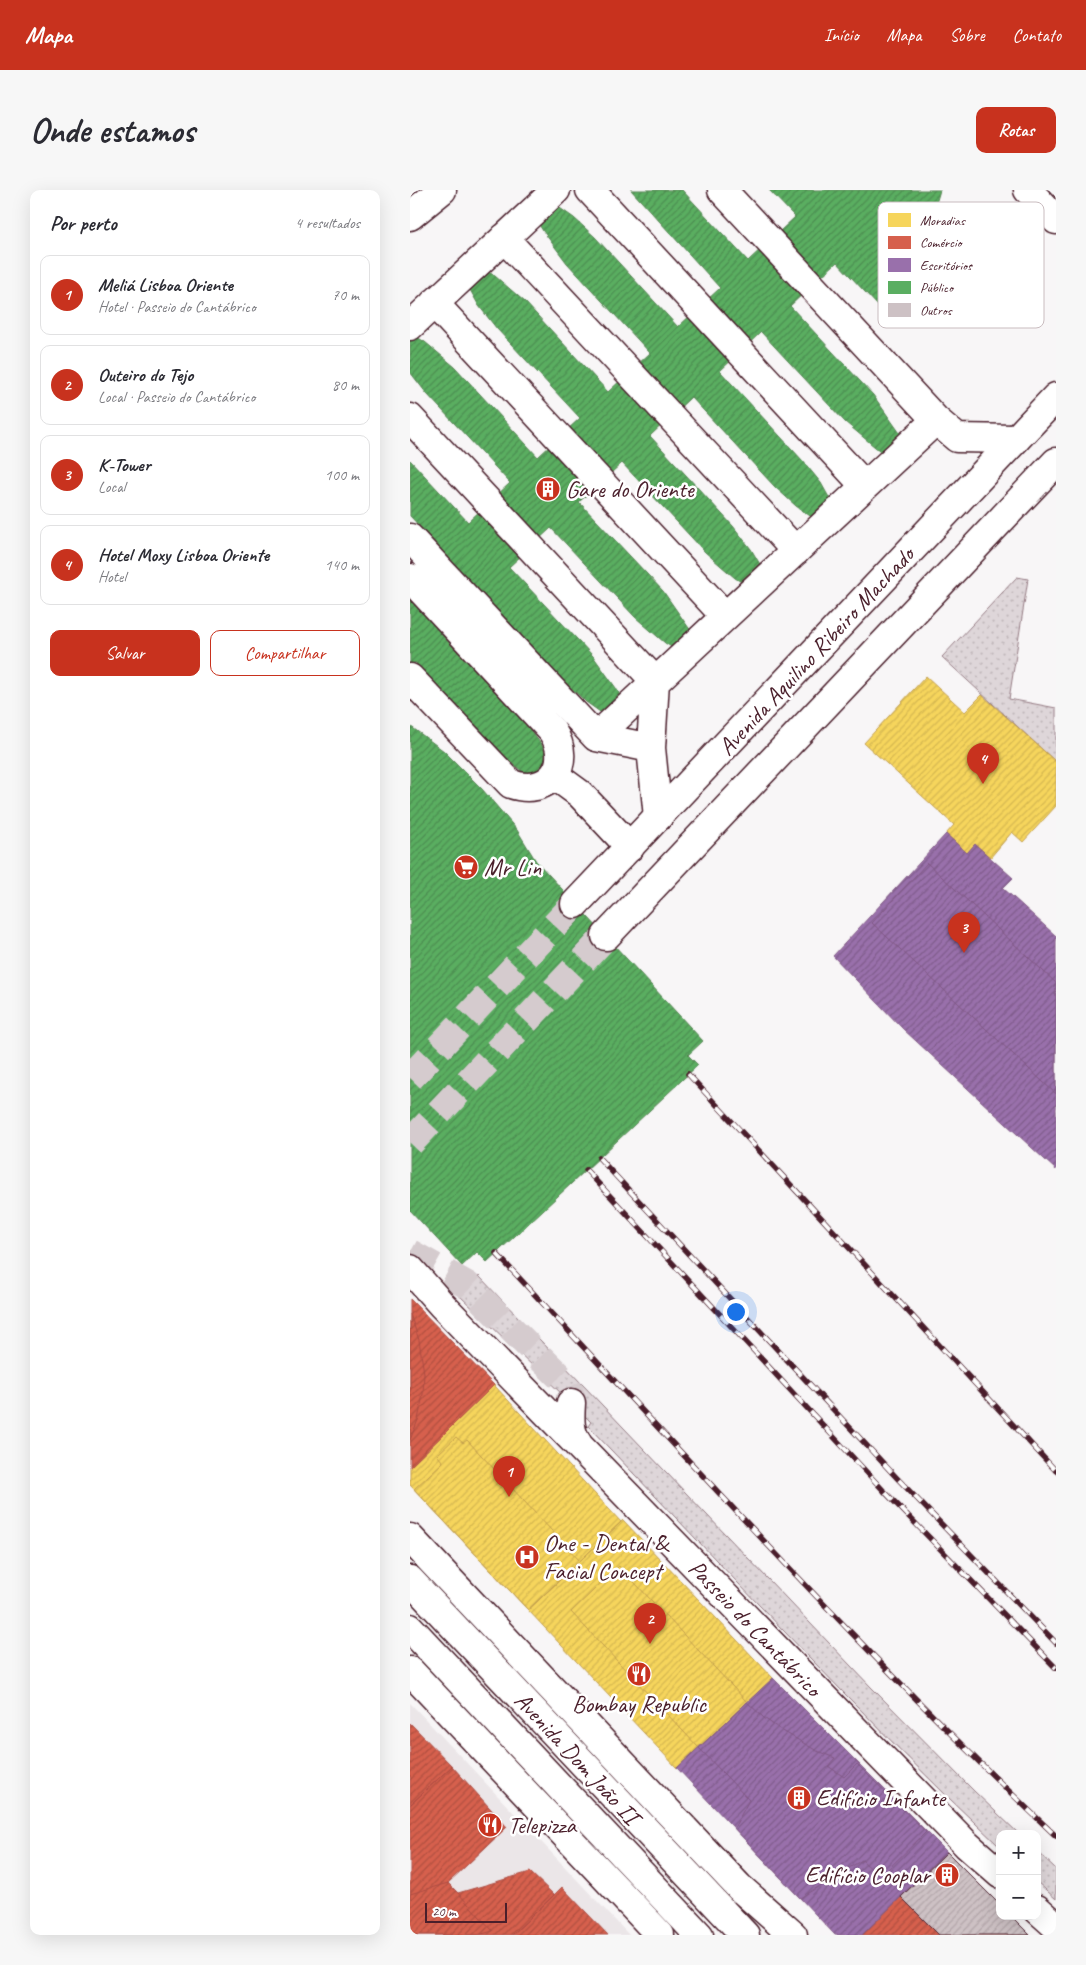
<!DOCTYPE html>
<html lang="pt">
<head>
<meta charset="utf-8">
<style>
	:root { --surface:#fff; --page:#f7f7f7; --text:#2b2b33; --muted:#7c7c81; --line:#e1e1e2; --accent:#c8321e }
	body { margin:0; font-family:Caveat,sans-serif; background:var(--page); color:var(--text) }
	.controls { position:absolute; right:15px; bottom:15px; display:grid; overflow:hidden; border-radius:10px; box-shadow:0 5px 20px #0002 }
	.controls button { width:45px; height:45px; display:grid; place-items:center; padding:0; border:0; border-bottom:1px solid var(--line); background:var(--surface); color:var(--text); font:25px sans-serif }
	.scale { position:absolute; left:15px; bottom:12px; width:82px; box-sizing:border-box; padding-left:5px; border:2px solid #4a1f2b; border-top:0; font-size:14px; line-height:18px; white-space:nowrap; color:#4a1f2b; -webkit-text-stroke:4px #fff; paint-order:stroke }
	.you { position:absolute; left:325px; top:1121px; width:18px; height:18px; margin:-12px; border:4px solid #fff; border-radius:50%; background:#1a73e8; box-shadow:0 0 0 8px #1a73e833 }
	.badge { display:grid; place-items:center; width:32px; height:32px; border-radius:50%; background:var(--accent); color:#fff; font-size:16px; font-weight:700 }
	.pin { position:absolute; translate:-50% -41px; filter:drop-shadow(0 1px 2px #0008) }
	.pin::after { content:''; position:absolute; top:26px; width:18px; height:15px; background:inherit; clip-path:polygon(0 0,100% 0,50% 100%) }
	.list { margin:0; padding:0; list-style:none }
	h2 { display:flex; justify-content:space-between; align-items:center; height:65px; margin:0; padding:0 20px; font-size:21px }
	h2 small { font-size:16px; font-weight:400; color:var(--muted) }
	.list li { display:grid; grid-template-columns:32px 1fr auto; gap:15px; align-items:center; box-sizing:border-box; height:80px; margin:0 10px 10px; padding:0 10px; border:1px solid var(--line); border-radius:10px }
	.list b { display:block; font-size:19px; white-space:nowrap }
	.list p { margin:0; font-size:16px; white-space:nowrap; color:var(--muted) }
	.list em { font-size:16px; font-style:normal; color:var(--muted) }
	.actions { display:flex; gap:10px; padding:15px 20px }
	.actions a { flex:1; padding:11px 0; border:1px solid var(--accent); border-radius:10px; text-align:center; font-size:18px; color:var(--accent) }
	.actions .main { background:var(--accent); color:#fff }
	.map { position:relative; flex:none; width:646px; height:1745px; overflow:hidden; border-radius:10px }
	header { display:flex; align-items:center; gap:30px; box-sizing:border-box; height:70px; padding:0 25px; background:var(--accent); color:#fff }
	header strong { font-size:24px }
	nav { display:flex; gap:28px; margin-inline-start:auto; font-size:18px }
	.intro { display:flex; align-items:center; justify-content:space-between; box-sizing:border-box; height:120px; padding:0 30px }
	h1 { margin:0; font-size:35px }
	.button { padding:12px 22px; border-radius:10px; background:var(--accent); color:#fff; font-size:18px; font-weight:700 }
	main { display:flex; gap:30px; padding:0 30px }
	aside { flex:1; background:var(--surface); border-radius:10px; box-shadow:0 5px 20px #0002 }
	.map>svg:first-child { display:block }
	.built { fill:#ebe6e8 }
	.garden { fill:url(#garden-dots); stroke:#947a82 }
	.homes { fill:url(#homes-hatch); stroke:#c29e4d }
	.shops { fill:url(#shops-hatch); stroke:#ac4c43 }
	.offices { fill:url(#offices-hatch); stroke:#815885 }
	.public { fill:url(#public-hatch); stroke:#558351 }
	.building { fill:url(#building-hatch); stroke:#4a1f2b }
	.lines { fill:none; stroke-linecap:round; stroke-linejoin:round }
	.minor-tunnel { stroke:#d5cbce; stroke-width:28; stroke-dasharray:28 14; stroke-linecap:butt }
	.major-tunnel { stroke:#d5cbce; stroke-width:28; stroke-dasharray:28 14; stroke-linecap:butt }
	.minor-casing { stroke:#4a1f2b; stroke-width:31 }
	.major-casing { stroke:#4a1f2b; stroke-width:31 }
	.minor { stroke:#fff; stroke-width:28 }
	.major { stroke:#fff; stroke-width:28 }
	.rail-casing { stroke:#4a1f2b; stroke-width:5.5 }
	.rail { stroke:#fff; stroke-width:4; stroke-dasharray:11; stroke-linecap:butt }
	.labels { text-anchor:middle; stroke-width:5; stroke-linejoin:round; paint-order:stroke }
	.poi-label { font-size:24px; fill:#4a1f2b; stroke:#fff; text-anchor:start }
	.street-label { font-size:24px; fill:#4a1f2b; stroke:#fff }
	.key { fill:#fff; stroke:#c9bcbf; stroke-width:1 }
	.key-label { font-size:14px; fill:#4a1f2b }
</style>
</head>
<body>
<header>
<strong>Mapa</strong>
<nav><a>Início</a><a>Mapa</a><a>Sobre</a><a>Contato</a></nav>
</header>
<div class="intro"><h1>Onde estamos</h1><a class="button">Rotas</a></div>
<main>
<aside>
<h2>Por perto<small>4 resultados</small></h2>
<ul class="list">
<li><span class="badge">1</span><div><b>Meliá Lisboa Oriente</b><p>Hotel · Passeio do Cantábrico</p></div><em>70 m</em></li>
<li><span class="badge">2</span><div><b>Outeiro do Tejo</b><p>Local · Passeio do Cantábrico</p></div><em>80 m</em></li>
<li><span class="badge">3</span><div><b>K-Tower</b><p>Local</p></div><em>100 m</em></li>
<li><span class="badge">4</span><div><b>Hotel Moxy Lisboa Oriente</b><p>Hotel</p></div><em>140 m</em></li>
</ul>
<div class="actions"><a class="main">Salvar</a><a>Compartilhar</a></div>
</aside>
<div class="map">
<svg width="646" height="1745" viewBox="0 0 646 1745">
	<defs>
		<pattern id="garden-dots" width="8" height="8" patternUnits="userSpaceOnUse" patternTransform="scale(1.25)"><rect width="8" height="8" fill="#ded6d9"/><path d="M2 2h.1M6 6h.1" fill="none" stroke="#c0b7ba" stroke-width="1.8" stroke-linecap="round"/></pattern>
		<pattern id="homes-hatch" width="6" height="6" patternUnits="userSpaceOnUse" patternTransform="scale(1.25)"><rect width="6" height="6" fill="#f6d55c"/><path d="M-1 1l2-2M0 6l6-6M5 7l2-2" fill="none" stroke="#d4b650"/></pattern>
		<pattern id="shops-hatch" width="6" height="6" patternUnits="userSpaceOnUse" patternTransform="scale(1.25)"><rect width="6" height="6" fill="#d6604d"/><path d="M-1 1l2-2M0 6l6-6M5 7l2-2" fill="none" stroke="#b04f40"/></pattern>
		<pattern id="offices-hatch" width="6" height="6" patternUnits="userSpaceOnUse" patternTransform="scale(1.25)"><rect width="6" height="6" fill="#9970ab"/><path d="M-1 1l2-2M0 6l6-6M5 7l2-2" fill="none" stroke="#7f5b8b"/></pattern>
		<pattern id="public-hatch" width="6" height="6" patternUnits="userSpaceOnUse" patternTransform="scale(1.25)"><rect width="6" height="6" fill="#5aae61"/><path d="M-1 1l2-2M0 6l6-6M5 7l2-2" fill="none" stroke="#4c8d50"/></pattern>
		<pattern id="building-hatch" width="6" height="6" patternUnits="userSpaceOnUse" patternTransform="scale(1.25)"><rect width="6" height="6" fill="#cdc1c4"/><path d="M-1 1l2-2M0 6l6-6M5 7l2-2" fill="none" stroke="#b2a5a9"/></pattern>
	</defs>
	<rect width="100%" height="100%" fill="#f8f6f7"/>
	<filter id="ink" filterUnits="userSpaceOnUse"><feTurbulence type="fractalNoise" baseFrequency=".02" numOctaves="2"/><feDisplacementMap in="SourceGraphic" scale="10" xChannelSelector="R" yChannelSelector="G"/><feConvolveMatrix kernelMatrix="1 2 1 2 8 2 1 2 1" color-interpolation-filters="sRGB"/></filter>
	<g filter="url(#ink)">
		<path class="built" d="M0,1513L3,1516L219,1745H0Z"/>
		<path class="garden" d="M607,387L618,389L599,509L646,518V572L532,467Z
			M69,1086L461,1497L564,1601L609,1644H590V1657C447,1522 314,1377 178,1236L181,1232L49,1105Z
			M627,1661L646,1679V1709L627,1692Z"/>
		<path class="homes" d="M516,486L555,522L572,505L646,572V616L613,652L602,642L580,668L565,654L557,663L536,644L544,635L454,553Z
			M84,1195L211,1332L118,1420L0,1295V1277Z
			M46,1247L53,1253L57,1250L170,1371L118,1420L4,1299L33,1272L27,1265Z
			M213,1330L363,1488L267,1578L118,1420Z
			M209,1376L337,1512L289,1558L161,1422Z"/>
		<path class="shops" d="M0,1109L84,1195L0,1277Z
			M0,1124L9,1150L14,1183L13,1204L8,1230L0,1250Z
			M0,1533L42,1576L0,1615Z
			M42,1576L97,1637L38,1693L48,1703L120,1682L144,1705L102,1745H0V1615Z
			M537,1662L590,1715V1726H601L620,1745H452Z
			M38,1693L48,1703L83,1741L68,1745H0V1704Z
			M152,1697L198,1745H102L144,1705Z"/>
		<path class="offices" d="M536,644L557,663L565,654L603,688L593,698L646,746V980L493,839L423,766Z
			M517,673L646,793V904L462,733Z
			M363,1488L537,1662L452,1745H425L267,1578Z
			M337,1512L354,1528L371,1540L407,1561L425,1568L418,1576L434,1587L447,1574L516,1642L470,1687L452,1670L390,1708L324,1638L339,1610L289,1558Z"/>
		<path class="public" d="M221,0H272L338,71L385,27L359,0H530L519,37L505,73L510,78L508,80L519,93L483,126L472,114L469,117L427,72L380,116L463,205L492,246L473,263L465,257L435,232L351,142L310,181L393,271L411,293L421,311L403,328L386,316L365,297L281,207L240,246L323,336L341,359L351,376L333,393L325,388L295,362L212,273L169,312L253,401L281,441L263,458L255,453L225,427L141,338L99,377L183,466L206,498L211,507L193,524L176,512L155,492L71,403L29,442L113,531L131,554L144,580L114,583L85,558L5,472L0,477V386L30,358L0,326V270L58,332L100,293L17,204L0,182V143L15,152L45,177L128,267L170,228L87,139L69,116L59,98L77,81L85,86L115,112L198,202L240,163L157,73L133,41L128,33L147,16L164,28L185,47L268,137L310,98Z
			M0,536L34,561L72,599L107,640L126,671L293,851L278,865L288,875L176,980L77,1072L67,1062L52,1076L0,1020Z"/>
		<path class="building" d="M537,1662L590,1715V1726H601L620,1745H529L491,1707Z"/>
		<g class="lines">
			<path class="minor-tunnel" d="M0,1063L57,1095L151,1188C156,1195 163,1203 161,1213"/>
			<path class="major-tunnel" d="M0,888L165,714
				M0,953L196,746"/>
			<defs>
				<path id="minor" d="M180,0L455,296
					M312,0L526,230L547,248L606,249
					M618,0L646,30
					M94,48L386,361
					M24,113L315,426
					M0,136L146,0
					M0,228L245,491L241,558L248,627
					M0,348L186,547L241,558
					M0,388L142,541C164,574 139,607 101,594L0,488
					M186,547L526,230
					M144,585L170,604L220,657
					M0,1079L32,1115L557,1655L590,1684
					M161,1213C160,1228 159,1241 168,1254
					M0,1348L329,1697L383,1745
					M0,1481L250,1745
					M627,1719L646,1736"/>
				<path id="major" d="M0,26L32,0
					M165,714L646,207
					M196,746L646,272
					M0,1390L335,1745
					M0,1438L289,1745"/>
			</defs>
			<use href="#minor" class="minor-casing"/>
			<use href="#major" class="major-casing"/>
			<use href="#minor" class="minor"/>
			<use href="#major" class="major"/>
			<defs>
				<path id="rail" d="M278,884L646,1281
					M189,968L487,1288L646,1453
					M176,980L474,1301L646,1478
					M86,1063C270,1260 450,1461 646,1646"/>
			</defs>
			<use href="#rail" class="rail-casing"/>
			<use href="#rail" class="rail"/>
		</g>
	</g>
	<defs>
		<symbol id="building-disc" viewBox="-11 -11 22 22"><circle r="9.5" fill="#c8321e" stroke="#fff"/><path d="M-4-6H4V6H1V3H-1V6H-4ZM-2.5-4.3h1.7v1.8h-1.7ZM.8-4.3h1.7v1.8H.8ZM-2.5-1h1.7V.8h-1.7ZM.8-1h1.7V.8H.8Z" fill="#fff"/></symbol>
		<symbol id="supermarket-disc" viewBox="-11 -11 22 22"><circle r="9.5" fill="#c8321e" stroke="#fff"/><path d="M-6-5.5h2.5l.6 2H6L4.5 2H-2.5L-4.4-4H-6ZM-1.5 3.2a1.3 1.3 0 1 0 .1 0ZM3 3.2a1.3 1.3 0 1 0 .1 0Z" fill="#fff"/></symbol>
		<symbol id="hospital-disc" viewBox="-11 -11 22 22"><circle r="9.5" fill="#c8321e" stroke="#fff"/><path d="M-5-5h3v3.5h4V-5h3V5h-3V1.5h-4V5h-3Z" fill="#fff"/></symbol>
		<symbol id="restaurant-disc" viewBox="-11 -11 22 22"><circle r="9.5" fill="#c8321e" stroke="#fff"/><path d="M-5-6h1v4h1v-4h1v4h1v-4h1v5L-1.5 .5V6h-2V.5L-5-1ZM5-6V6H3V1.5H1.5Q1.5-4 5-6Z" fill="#fff"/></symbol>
	</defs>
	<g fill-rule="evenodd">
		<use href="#building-disc" x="124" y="285" width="28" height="28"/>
		<use href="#supermarket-disc" x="42" y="663" width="28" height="28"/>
		<use href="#hospital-disc" x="103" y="1353" width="28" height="28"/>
		<use href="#restaurant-disc" x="215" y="1470" width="28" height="28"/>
		<use href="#building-disc" x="375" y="1594" width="28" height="28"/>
		<use href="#restaurant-disc" x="66" y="1621" width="28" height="28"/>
		<use href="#building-disc" x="523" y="1671" width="28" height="28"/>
	</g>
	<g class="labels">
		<g class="poi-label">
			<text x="156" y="307">Gare do Oriente</text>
			<text x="74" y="685">Mr Lin</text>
			<text x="134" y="1361">One - Dental &amp;<tspan x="134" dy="28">Facial Concept</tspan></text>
			<text x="229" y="1522" text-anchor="middle">Bombay Republic</text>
			<text x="406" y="1616">Edifício Infante</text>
			<text x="98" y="1643">Telepizza</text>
			<text x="520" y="1693" text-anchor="end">Edifício Cooplar</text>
		</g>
		<g class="street-label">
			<text transform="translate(406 461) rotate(-47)" y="8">Avenida Aquilino Ribeiro Machado</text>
			<text transform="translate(345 1438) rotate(46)" y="8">Passeio do Cantábrico</text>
			<text transform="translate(167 1568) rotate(47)" y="8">Avenida Dom João II</text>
		</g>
	</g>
	<rect x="468" y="12" width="166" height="126" rx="8" class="key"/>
	<rect x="478" y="23" width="23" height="14" fill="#f6d55c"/>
	<rect x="478" y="46" width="23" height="13" fill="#d6604d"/>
	<rect x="478" y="68" width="23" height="14" fill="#9970ab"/>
	<rect x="478" y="91" width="23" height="13" fill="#5aae61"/>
	<rect x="478" y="113" width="23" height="14" fill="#cdc1c4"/>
	<g class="key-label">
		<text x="510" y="35">Moradias</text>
		<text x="510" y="57">Comércio</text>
		<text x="510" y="80">Escritórios</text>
		<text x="510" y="102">Público</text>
		<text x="510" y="125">Outros</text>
	</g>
</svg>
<div class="controls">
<button>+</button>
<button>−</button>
</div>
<div class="scale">20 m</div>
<div class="you"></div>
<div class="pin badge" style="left:99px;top:1307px">1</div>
<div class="pin badge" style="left:240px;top:1454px">2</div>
<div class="pin badge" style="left:554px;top:763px">3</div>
<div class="pin badge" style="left:573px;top:594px">4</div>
</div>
</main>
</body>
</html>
